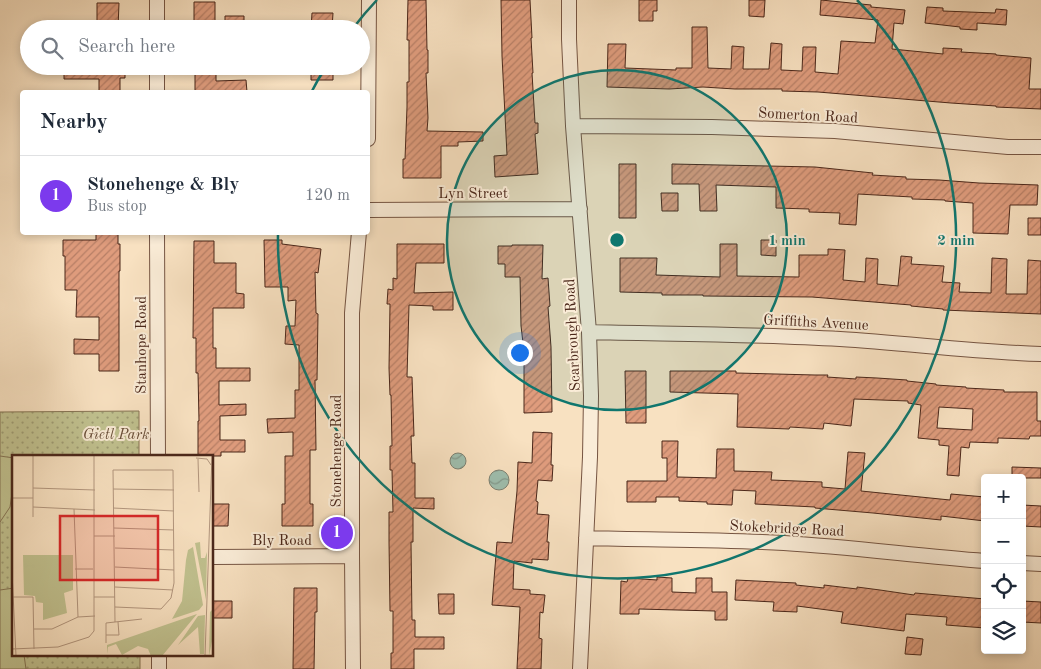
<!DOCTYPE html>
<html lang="en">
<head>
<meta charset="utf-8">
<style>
	:root { --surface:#fff; --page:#f2f2f3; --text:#1f2937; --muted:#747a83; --line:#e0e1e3; --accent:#7c3aed }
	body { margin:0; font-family:"Old Standard TT",serif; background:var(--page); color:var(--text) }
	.controls { position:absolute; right:15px; bottom:15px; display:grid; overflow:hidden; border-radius:5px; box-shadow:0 2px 8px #0003 }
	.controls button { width:45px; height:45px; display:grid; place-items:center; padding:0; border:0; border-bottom:1px solid var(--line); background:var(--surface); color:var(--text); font:25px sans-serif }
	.you { position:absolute; left:519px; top:352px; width:18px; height:18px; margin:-12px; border:4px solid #fff; border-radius:50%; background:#1a73e8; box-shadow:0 0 0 8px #1a73e833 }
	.badge { display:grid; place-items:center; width:32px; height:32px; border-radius:50%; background:var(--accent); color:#fff; font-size:16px; font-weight:700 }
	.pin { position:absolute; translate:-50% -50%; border:2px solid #fff; box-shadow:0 1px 5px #0006 }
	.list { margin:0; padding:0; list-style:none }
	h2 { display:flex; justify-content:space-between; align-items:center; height:65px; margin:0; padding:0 20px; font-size:21px }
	h2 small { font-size:16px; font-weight:400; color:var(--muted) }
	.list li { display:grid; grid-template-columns:32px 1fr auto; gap:15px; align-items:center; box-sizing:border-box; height:80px; padding:0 20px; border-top:1px solid var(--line) }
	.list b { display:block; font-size:19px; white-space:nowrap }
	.list p { margin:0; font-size:16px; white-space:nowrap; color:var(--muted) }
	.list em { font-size:16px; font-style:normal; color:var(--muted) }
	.icon { flex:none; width:28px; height:28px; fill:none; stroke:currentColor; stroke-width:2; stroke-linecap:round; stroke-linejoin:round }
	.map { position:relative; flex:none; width:1041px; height:669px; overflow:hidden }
	.search { position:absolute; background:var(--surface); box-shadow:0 2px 8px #0003; left:20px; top:20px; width:350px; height:55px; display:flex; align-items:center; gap:12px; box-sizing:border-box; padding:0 18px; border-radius:28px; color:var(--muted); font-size:19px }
	.panel { position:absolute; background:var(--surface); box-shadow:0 2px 8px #0003; left:20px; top:90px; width:350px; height:145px; border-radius:5px }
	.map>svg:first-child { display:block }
	.green { fill:url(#green-dots); stroke:#867454 }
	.pitch { fill:#c1c290; stroke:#867454 }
	.water { fill:url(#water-waves); stroke:#7c8172 }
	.building { fill:url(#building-hatch); stroke:#4a2619; fill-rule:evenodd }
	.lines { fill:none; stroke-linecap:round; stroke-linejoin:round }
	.minor-casing { stroke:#765543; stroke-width:16 }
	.minor { stroke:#faecd7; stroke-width:14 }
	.ring { fill:none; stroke:#0f766e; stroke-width:2.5 }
	.labels { text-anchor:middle; stroke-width:4; stroke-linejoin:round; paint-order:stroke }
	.street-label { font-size:15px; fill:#4a2619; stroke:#faecd7 }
	.park-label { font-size:15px; font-style:italic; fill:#684d37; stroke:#faecd7 }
	.inset-road { fill:none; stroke:#b2967e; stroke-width:1 }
	.view { fill:#d62828; fill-opacity:0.15; stroke:#d62828; stroke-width:2.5 }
	.inset-edge { fill:none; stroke:#4a2619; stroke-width:2.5 }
	.centre { fill:#0f766e; stroke:#faecd7; stroke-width:2.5 }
	.ring-label { font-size:15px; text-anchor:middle; font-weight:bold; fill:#0f766e; stroke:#faecd7; stroke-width:4; stroke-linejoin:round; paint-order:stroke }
</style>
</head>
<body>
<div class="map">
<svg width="1041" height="669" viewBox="0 0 1041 669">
	<defs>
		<pattern id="green-dots" width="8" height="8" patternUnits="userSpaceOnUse" patternTransform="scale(1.25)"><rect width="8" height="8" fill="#c1c290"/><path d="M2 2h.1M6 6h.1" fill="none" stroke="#9f9d75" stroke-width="1.8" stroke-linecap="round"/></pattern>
		<pattern id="water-waves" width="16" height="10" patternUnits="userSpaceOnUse" patternTransform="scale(1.25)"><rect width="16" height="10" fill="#9ebeae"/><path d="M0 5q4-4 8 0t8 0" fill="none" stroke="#839a8d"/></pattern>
		<pattern id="building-hatch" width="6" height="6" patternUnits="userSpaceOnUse" patternTransform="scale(1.25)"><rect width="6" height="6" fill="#df9c7d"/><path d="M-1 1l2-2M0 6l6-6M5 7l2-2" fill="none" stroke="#b77f66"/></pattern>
	</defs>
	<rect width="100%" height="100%" fill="#f8e1c1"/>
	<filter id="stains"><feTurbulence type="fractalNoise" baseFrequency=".004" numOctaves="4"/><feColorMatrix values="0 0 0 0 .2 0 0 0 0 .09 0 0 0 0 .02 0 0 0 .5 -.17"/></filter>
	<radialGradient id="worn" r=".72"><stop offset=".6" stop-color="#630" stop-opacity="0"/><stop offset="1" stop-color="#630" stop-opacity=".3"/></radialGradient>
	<path class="green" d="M139,411V456L14,457V655H140V669H0V412Z"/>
	<path class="pitch" d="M0,456L14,458V479L10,507L0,522Z
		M14,588V655H24L26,669H0V590Z"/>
	<path class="water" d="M450 461a8 8 0 1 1 16 0a8 8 0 1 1-16 0Z
		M489 480a10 10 0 1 1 20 0a10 10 0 1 1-20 0Z"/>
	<path class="building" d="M408,0H426L427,50H428V73H426L428,118L427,131L483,132V141L458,142V146H441V178H403V159H405L407,107V82H409V40H407Z
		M501,0H530L532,38H531L533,73H532L535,123H538V133L535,134L538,174L495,177L494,156L507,155L502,56Z
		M639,0H657V11H653V21H639Z
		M749,0H765L764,17L749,16Z
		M821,0L871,5V7L905,10L903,24L894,23L892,49L943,54V48L962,49L961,52L996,54V55L1031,58L1029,89H1041V109L996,107V106L951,103L818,92L782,91V89H735L703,87L669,89L607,87L608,44H626L625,68L676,70V68H692V27H707L708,68L731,69L732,46L744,47L743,69H769L771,43L782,44L781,70L802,71L803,47H816L815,72L838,74L841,41L875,43L878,20L820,15Z
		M194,2H215V26H194Z
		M97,3H119L118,28H97Z
		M927,7L943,8V11L995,13L996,9L1007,10L1006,25L977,23V30L960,29V27L925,23Z
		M312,13H333L332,29H311Z
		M225,16H244V29H225Z
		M64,66H81V68H125V78H120V92H99V79H64Z
		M311,66H333V80H311Z
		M195,69H216V81L246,80L247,92H195Z
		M619,164H636V218H619Z
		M672,164L815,167L873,173L872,175L906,177V179L939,180L979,183L1038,185L1037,205H1010L1008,234L973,233V203L945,201V200L912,199V197L858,194L856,225L839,224L840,213L809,212V209L776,208V187L716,185L717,211H700L699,184H672Z
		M661,193H678V211H662Z
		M1028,218H1041V235H1028Z
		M96,232H118V244H120V271H119V371H99V354H74V339L99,340V317H76L77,290H65V256H63V240H96Z
		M264,240H282V244L321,249L318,273L315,272L316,313L318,314L317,380H315L316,450H310V504H313V526H282V504H285V456H293V432L268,433L267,419L295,418V390H299V345L285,344L286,326H295L296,300L288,301V287H265Z
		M761,240H776V256L761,255Z
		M194,241H214V263H236V293L244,294V308H213V348H216V368H250V381H219V405L246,404V415L220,416V440H245V452H221V456H198V421H199L198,373H196V338H193Z
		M397,244H444V263H416L414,293L453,292V310H433V306L409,305L407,377H412L414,436H411L412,463H415V498H434V509L413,508V542H411L412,620H415V637H444V649H414V669H391V653H393V611H390L389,542V512H393L392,470H390V446H392L391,395H390L389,368L390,304H387L388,289L393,290V278L397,279Z
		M720,244H737V276L799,277V255H828V249L845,250L843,280L865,282L866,258L878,259L877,284L898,286L901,256L912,257L911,264L944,266L942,282L960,283L959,292L991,293L992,258L1007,259L1006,294H1027L1028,260L1041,261V314L943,310V309L911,306V305L812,297L703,296V295H662V293L620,292V258H657L656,275L720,277Z
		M512,245H543L542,279L548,278L550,306L548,307L551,347L552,412L524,413V343H523L521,326L520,277H505V264H498V246H512Z
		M625,371H646V423H626Z
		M670,371H736V373L815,375H828L827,377L856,379V377L877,378L907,380V381L936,384V385L966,387V388L1004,390V392H1037V421H1041V436H1030L1029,439L998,438V443L970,442L969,448L961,447L959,476L947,475L949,446L939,445V440L918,438L921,405L908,403V401L854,399L851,426L824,423L823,429L790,427L789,429L737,427L738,394L670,392ZM939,407L973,409L972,430L937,428Z
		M533,432L552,433L551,465H553L552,481L538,480L536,501L538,502L537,514L549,515L547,542H549L548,560L532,559V563L514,561L513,589L530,590V594L545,595L543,613L540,612L539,638L542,639L541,669H517L520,607L492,605L497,542L512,543L517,491L518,462L532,463Z
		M662,441H678L677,477L716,478L717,449H734V471L772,472L771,480L822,482V487L845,489L848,452L865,453L861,491L950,500L951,494L985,497V521L941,516V520L873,513L815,508V507L755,504L756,491L733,490L732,505L707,504V502L679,501V497H656V502H627V481H667V458H662Z
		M1012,467L1041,468V478H1012Z
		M212,504H229L228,526H212Z
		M1022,505L1041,506V527L1022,526Z
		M657,577L672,578V592L696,593V578H712V592H727V620H715V611L639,609V614H620L621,581L627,582L628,578L657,580Z
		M736,580L796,583V585L824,588V585L857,589V587L880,590L914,595L915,593L985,599V628L946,625L947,617L906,614L904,631L841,623L843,612L797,606V612L773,611L774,602L735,600Z
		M294,588H317V612H315L314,669H293Z
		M438,594H454V614H439Z
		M212,601H232V618H212Z
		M1022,601L1041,602V623L1022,622Z
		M907,637L923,639L921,655L905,654Z"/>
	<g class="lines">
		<defs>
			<path id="minor" d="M157,0V29
				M569,0V39L573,126L589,332L591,396L590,457L580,669
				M157,66V92
				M573,126L712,127L835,131L1008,147H1041
				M368,139L369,0
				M368,210L580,209
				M157,232L158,457
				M589,332C673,334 756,334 840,339C907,343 974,352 1041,354
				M586,538C652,540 718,539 784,543C851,547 918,556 985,561
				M212,557L352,556
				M1022,563L1041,564
				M159,655V669
				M353,669L352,556V313L359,232"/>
		</defs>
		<use href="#minor" class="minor-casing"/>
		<use href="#minor" class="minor"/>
	</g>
	<circle cx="617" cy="240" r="170" fill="#0f766e" fill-opacity=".12"/>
	<g class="ring">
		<circle cx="617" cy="240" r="170"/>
		<path d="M312 91A339 339 0 0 1 325 68M354 27A339 339 0 0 1 377 0M857 0A339 339 0 1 1 278 234"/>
	</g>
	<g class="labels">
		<g class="street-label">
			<text transform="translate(808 115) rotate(3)" y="5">Somerton Road</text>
			<text x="473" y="198">Lyn Street</text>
			<text transform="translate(816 322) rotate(3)" y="5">Griffiths Avenue</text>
			<text transform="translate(572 335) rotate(-93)" y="5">Scarbrough Road</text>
			<text transform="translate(141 345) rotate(-90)" y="5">Stanhope Road</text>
			<text transform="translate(336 451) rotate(-90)" y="5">Stonehenge Road</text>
			<text transform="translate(787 528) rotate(3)" y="5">Stokebridge Road</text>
			<text x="282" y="545">Bly Road</text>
		</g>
		<g class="park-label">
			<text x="116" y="439">Gietl Park</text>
		</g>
	</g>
	<g transform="translate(12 455)">
		<rect width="201" height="201" fill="#f8e1c1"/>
		<path d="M11,100H61V135L52,138L55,158L31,165V148L24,147L23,141L12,140Z" fill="#c1c290"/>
		<path d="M188,87L189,103H193L195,97L194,145L183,88ZM181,92L191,150L187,155L160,164L170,146L174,105L176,95ZM201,154V181L197,201L198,157ZM185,159L150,201H139L136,194L126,191L110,200L104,189L96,192L95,199V190ZM193,160L192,199H188L186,172L166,190L186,161Z" fill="#c1c290"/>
		<path d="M37,104L49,105L46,113L37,117L36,112V121H15V111L36,110ZM49,117L50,132L36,133L38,121ZM19,123L30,126L34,137H19Z" fill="#c1c290"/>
		<path class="inset-road" d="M0,0H192M21,1V62M184,3L195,4L199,10M186,4L187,37M21,33L83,35M101,34L162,35M0,40V64M0,43H21M21,52L83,55M101,53L162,56M62,54L66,162M102,73L162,75M82,81H103M103,93L162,95M103,112L162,115M63,114H81M0,117L4,201M103,132L161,135M1,142H21L22,194M82,142H103M103,152L149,154L159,143L162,128L161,15H101L103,167M22,174H40L66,162L83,161M94,180H107L106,167M94,188V168L130,164M0,194L46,192L77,182L82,176V1M193,201L200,0"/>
		<path class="view" d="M48,61H146V125H48Z"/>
		<rect width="201" height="201" class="inset-edge"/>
	</g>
	<circle cx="617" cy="240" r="8" class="centre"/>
	<g class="ring-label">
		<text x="787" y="245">1 min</text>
		<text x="956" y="245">2 min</text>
	</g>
	<rect width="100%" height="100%" filter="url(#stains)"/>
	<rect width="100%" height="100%" fill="url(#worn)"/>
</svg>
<div class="controls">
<button>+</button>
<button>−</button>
<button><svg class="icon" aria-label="locate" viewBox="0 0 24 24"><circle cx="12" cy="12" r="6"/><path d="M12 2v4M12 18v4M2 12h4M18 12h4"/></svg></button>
<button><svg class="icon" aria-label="layers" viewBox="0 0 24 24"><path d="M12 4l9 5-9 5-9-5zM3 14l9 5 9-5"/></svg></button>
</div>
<div class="you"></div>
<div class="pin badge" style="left:337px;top:533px">1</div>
<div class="search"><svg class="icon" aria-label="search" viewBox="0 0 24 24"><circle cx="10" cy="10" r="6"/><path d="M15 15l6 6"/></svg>Search here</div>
<section class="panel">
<h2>Nearby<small></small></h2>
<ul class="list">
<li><span class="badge">1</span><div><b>Stonehenge &amp; Bly</b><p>Bus stop</p></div><em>120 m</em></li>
</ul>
</section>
</div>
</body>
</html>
